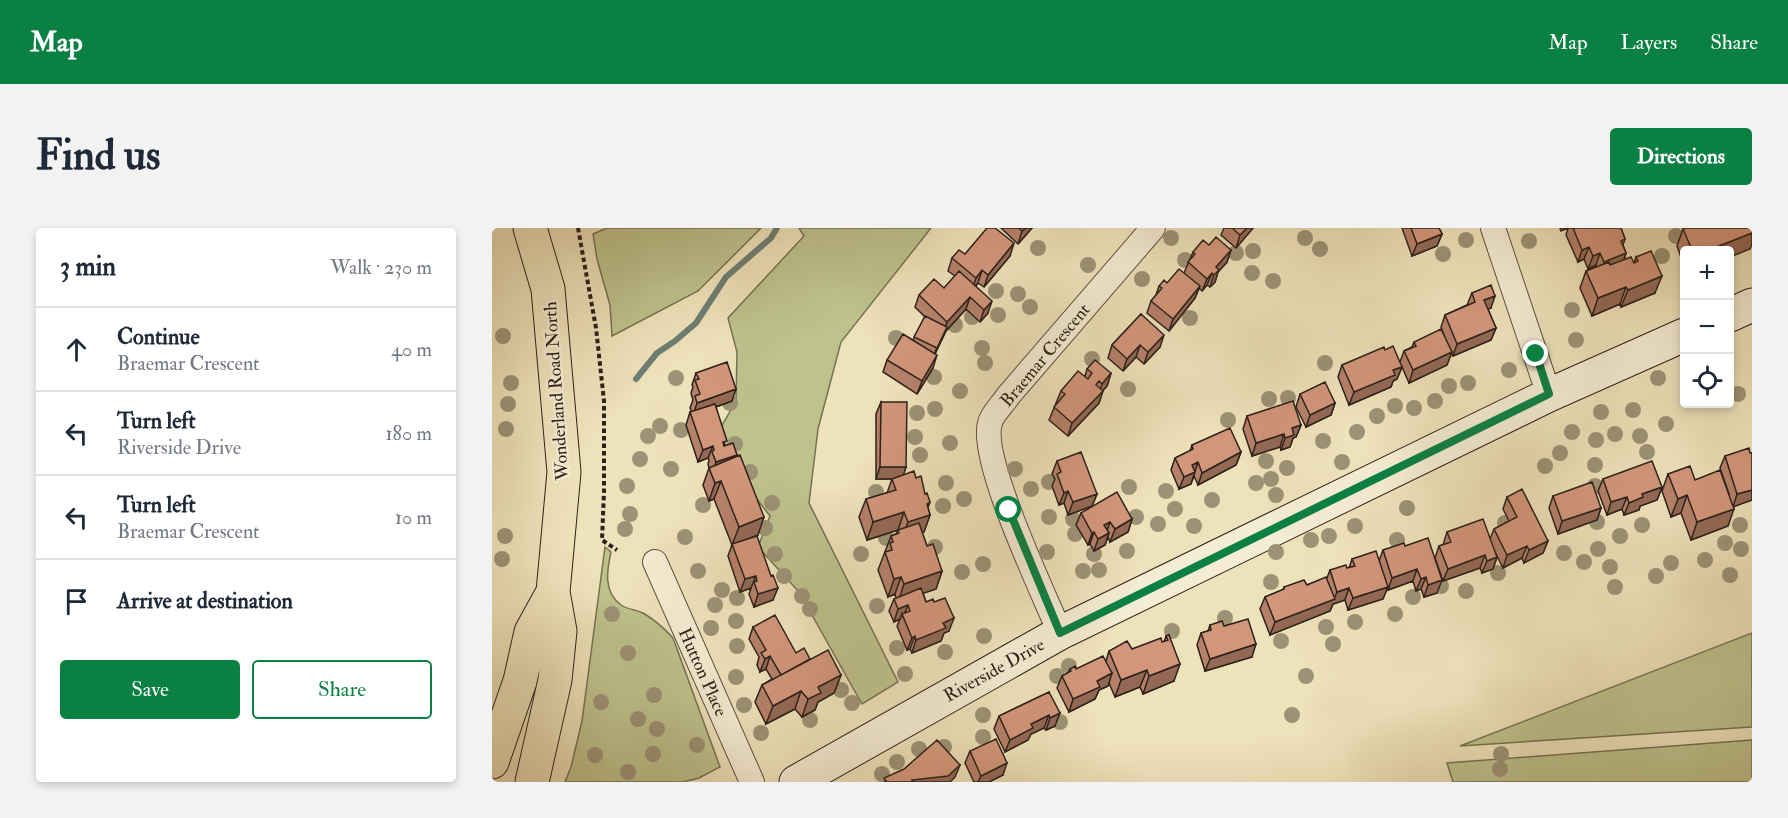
<!DOCTYPE html>
<html lang="en">
<head>
<meta charset="utf-8">
<style>
	:root { --surface:#fff; --page:#f2f2f3; --text:#1f2937; --muted:#747a83; --line:#e0e1e3; --accent:#0b8043 }
	body { margin:0; font-family:"IM FELL Double Pica",serif; background:var(--page); color:var(--text) }
	.controls { position:absolute; right:18px; top:18px; display:grid; overflow:hidden; border-radius:6px; box-shadow:0 3px 9px #0003 }
	.controls button { width:54px; height:54px; display:grid; place-items:center; padding:0; border:0; border-bottom:2px solid var(--line); background:var(--surface); color:var(--text); font:30px sans-serif }
	.stop { position:absolute; width:18px; height:18px; margin:-14px; border:4px solid #0b8043; border-radius:50%; background:#fff }
	.stop.end { background:#0b8043; border-color:#fff; box-shadow:0 2px 6px #0008 }
	.list { margin:0; padding:0; list-style:none }
	h2 { display:flex; justify-content:space-between; align-items:center; height:78px; margin:0; padding:0 24px; font-size:26px }
	h2 small { font-size:20px; font-weight:400; color:var(--muted) }
	.list li { display:grid; grid-template-columns:39px 1fr auto; gap:18px; align-items:center; box-sizing:border-box; height:84px; padding:0 24px; border-top:2px solid var(--line) }
	.list b { display:block; font-size:22px; white-space:nowrap }
	.list p { margin:0; font-size:20px; white-space:nowrap; color:var(--muted) }
	.list em { font-size:20px; font-style:normal; color:var(--muted) }
	.actions { display:flex; gap:12px; padding:18px 24px }
	.actions a { flex:1; padding:14px 0; border:2px solid var(--accent); border-radius:6px; text-align:center; font-size:21px; color:var(--accent) }
	.actions .main { background:var(--accent); color:#fff }
	.icon { flex:none; width:33px; height:33px; fill:none; stroke:currentColor; stroke-width:2; stroke-linecap:round; stroke-linejoin:round }
	.map { position:relative; flex:none; width:1260px; height:554px; overflow:hidden; border-radius:6px }
	header { display:flex; align-items:center; gap:36px; box-sizing:border-box; height:84px; padding:0 30px; background:var(--accent); color:#fff }
	header strong { font-size:28px }
	nav { display:flex; gap:33px; margin-inline-start:auto; font-size:21px }
	.intro { display:flex; align-items:center; justify-content:space-between; box-sizing:border-box; height:144px; padding:0 36px }
	h1 { margin:0; font-size:42px }
	.button { padding:15px 27px; border-radius:6px; background:var(--accent); color:#fff; font-size:21px; font-weight:700 }
	main { display:flex; gap:36px; padding:0 36px }
	aside { flex:1; background:var(--surface); border-radius:6px; box-shadow:0 3px 9px #0003 }
	.map>svg:first-child { display:block }
	.green { fill:#bec28d; stroke:#767254; stroke-width:1.5 }
	.lines { fill:none; stroke-linecap:round; stroke-linejoin:round }
	.stream { stroke:#6e7f74; stroke-width:6 }
	.minor-casing { stroke:#5d5142; stroke-width:26 }
	.secondary-casing { stroke:#2d211a; stroke-width:35 }
	.primary-casing { stroke:#2d211a; stroke-width:35 }
	.path { stroke:#2d211a; stroke-width:4; stroke-dasharray:4.5 3; stroke-linecap:butt }
	.minor { stroke:#f4ecd3; stroke-width:24 }
	.secondary { stroke:#f4ecd3; stroke-width:33 }
	.primary { stroke:#eee2bb; stroke-width:33 }
	.tree { fill:#9c9275 }
	.wall { fill:#b5816a; stroke:#2d211a; stroke-width:1.5 }
	.shaded-wall { fill:#936956; stroke:#2d211a; stroke-width:1.5 }
	.building { fill:#d2967b; stroke:#2d211a; stroke-width:1.5 }
	.route { stroke:#0b8043; stroke-width:8 }
	.labels { text-anchor:middle; stroke-width:4.5; stroke-linejoin:round; paint-order:stroke }
	.street-label { font-size:18px; fill:#2d211a; stroke:#f4ecd3 }
</style>
</head>
<body>
<header>
<strong>Map</strong>
<nav><a>Map</a><a>Layers</a><a>Share</a></nav>
</header>
<div class="intro"><h1>Find us</h1><a class="button">Directions</a></div>
<main>
<aside>
<h2>3 min<small>Walk · 230 m</small></h2>
<ul class="list">
<li><svg class="icon" aria-label="ahead" viewBox="0 0 24 24"><path d="M12 20V5M6 11l6-6 6 6"/></svg><div><b>Continue</b><p>Braemar Crescent</p></div><em>40 m</em></li>
<li><svg class="icon" aria-label="left" viewBox="0 0 24 24"><path d="M17 20v-9H6M10 6l-5 5 5 5"/></svg><div><b>Turn left</b><p>Riverside Drive</p></div><em>180 m</em></li>
<li><svg class="icon" aria-label="left" viewBox="0 0 24 24"><path d="M17 20v-9H6M10 6l-5 5 5 5"/></svg><div><b>Turn left</b><p>Braemar Crescent</p></div><em>10 m</em></li>
<li><svg class="icon" aria-label="arrive" viewBox="0 0 24 24"><path d="M6 21V4h12l-3 4 3 4H6"/></svg><div><b>Arrive at destination</b></div></li>
</ul>
<div class="actions"><a class="main">Save</a><a>Share</a></div>
</aside>
<div class="map">
<svg width="1260" height="554" viewBox="0 0 1260 554">
	<rect width="100%" height="100%" fill="#eee2bb"/>
	<filter id="stains"><feTurbulence type="fractalNoise" baseFrequency=".00333" numOctaves="4"/><feColorMatrix values="0 0 0 0 .2 0 0 0 0 .09 0 0 0 0 .02 0 0 0 .5 -.17"/></filter>
	<radialGradient id="worn" r=".72"><stop offset=".6" stop-color="#630" stop-opacity="0"/><stop offset="1" stop-color="#630" stop-opacity=".3"/></radialGradient>
	<path class="green" d="M115,0H269L206,63L120,108L118,77L105,31L101,6Z
		M307,0H439L349,114L326,201L317,275L406,454L370,476L307,364L266,319L278,288L253,256L225,206L244,173L245,124L236,90L312,8Z
		M113,319L119,324C115,342 111,364 129,377C135,381 144,382 151,385C163,392 172,400 181,410L228,539L207,550L191,554H73L79,539L90,493Z
		M1260,405V499L968,518Z
		M1260,512V554H961L955,535Z"/>
	<g class="lines">
		<path class="stream" d="M144,151L165,125L183,113L204,95L234,49L279,10L285,0"/>
		<defs>
			<path id="minor" d="M1001,0L1057,167
				M163,334L260,554
				M568,405C552,366 487,231 498,195C500,186 511,176 516,168L661,0"/>
			<path id="secondary" d="M1238,87L1260,77
				M304,554L568,405L1057,167L1192,107"/>
			<path id="primary" d="M38,0L56,61L72,244L61,364L68,403L63,452L40,554
				M0,534L28,453L39,404L61,364"/>
		</defs>
		<use href="#minor" class="minor-casing"/>
		<use href="#secondary" class="secondary-casing"/>
		<use href="#primary" class="primary-casing"/>
		<path class="path" d="M86,0L104,100L112,173V264L110,312L125,322"/>
		<use href="#minor" class="minor"/>
		<use href="#secondary" class="secondary"/>
		<use href="#primary" class="primary"/>
	</g>
	<g class="tree">
		<circle cx="1184" cy="8" r="8"/>
		<circle cx="679" cy="10" r="8"/>
		<circle cx="813" cy="10" r="8"/>
		<circle cx="974" cy="12" r="8"/>
		<circle cx="1037" cy="13" r="8"/>
		<circle cx="546" cy="20" r="8"/>
		<circle cx="828" cy="21" r="8"/>
		<circle cx="761" cy="23" r="8"/>
		<circle cx="744" cy="25" r="8"/>
		<circle cx="951" cy="26" r="8"/>
		<circle cx="1170" cy="28" r="8"/>
		<circle cx="693" cy="32" r="8"/>
		<circle cx="596" cy="37" r="8"/>
		<circle cx="760" cy="45" r="8"/>
		<circle cx="650" cy="51" r="8"/>
		<circle cx="781" cy="53" r="8"/>
		<circle cx="504" cy="63" r="8"/>
		<circle cx="526" cy="66" r="8"/>
		<circle cx="538" cy="79" r="8"/>
		<circle cx="1080" cy="82" r="8"/>
		<circle cx="506" cy="87" r="8"/>
		<circle cx="480" cy="89" r="8"/>
		<circle cx="698" cy="90" r="8"/>
		<circle cx="463" cy="97" r="8"/>
		<circle cx="11" cy="108" r="8"/>
		<circle cx="404" cy="110" r="8"/>
		<circle cx="1084" cy="112" r="8"/>
		<circle cx="490" cy="120" r="8"/>
		<circle cx="600" cy="131" r="8"/>
		<circle cx="493" cy="135" r="8"/>
		<circle cx="833" cy="135" r="8"/>
		<circle cx="1017" cy="142" r="8"/>
		<circle cx="442" cy="149" r="8"/>
		<circle cx="184" cy="150" r="8"/>
		<circle cx="1166" cy="150" r="8"/>
		<circle cx="19" cy="155" r="8"/>
		<circle cx="976" cy="155" r="8"/>
		<circle cx="957" cy="158" r="8"/>
		<circle cx="636" cy="161" r="8"/>
		<circle cx="468" cy="163" r="8"/>
		<circle cx="1246" cy="166" r="8"/>
		<circle cx="796" cy="170" r="8"/>
		<circle cx="777" cy="171" r="8"/>
		<circle cx="943" cy="173" r="8"/>
		<circle cx="238" cy="175" r="8"/>
		<circle cx="16" cy="176" r="8"/>
		<circle cx="903" cy="178" r="8"/>
		<circle cx="922" cy="180" r="8"/>
		<circle cx="443" cy="181" r="8"/>
		<circle cx="1141" cy="182" r="8"/>
		<circle cx="1109" cy="184" r="8"/>
		<circle cx="425" cy="185" r="8"/>
		<circle cx="885" cy="188" r="8"/>
		<circle cx="736" cy="192" r="8"/>
		<circle cx="1174" cy="196" r="8"/>
		<circle cx="168" cy="198" r="8"/>
		<circle cx="14" cy="201" r="8"/>
		<circle cx="189" cy="202" r="8"/>
		<circle cx="865" cy="204" r="8"/>
		<circle cx="1080" cy="204" r="8"/>
		<circle cx="1123" cy="206" r="8"/>
		<circle cx="156" cy="208" r="8"/>
		<circle cx="1148" cy="208" r="8"/>
		<circle cx="423" cy="209" r="8"/>
		<circle cx="1104" cy="212" r="8"/>
		<circle cx="831" cy="213" r="8"/>
		<circle cx="458" cy="215" r="8"/>
		<circle cx="243" cy="216" r="8"/>
		<circle cx="1155" cy="224" r="8"/>
		<circle cx="1068" cy="225" r="8"/>
		<circle cx="428" cy="227" r="8"/>
		<circle cx="148" cy="231" r="8"/>
		<circle cx="774" cy="233" r="8"/>
		<circle cx="850" cy="234" r="8"/>
		<circle cx="1103" cy="237" r="8"/>
		<circle cx="1053" cy="238" r="8"/>
		<circle cx="795" cy="240" r="8"/>
		<circle cx="179" cy="241" r="8"/>
		<circle cx="523" cy="241" r="8"/>
		<circle cx="258" cy="244" r="8"/>
		<circle cx="779" cy="251" r="8"/>
		<circle cx="557" cy="254" r="8"/>
		<circle cx="454" cy="255" r="8"/>
		<circle cx="764" cy="255" r="8"/>
		<circle cx="135" cy="258" r="8"/>
		<circle cx="1103" cy="258" r="8"/>
		<circle cx="637" cy="259" r="8"/>
		<circle cx="539" cy="261" r="8"/>
		<circle cx="674" cy="263" r="8"/>
		<circle cx="384" cy="264" r="8"/>
		<circle cx="784" cy="267" r="8"/>
		<circle cx="472" cy="271" r="8"/>
		<circle cx="720" cy="272" r="8"/>
		<circle cx="280" cy="275" r="8"/>
		<circle cx="211" cy="277" r="8"/>
		<circle cx="451" cy="278" r="8"/>
		<circle cx="915" cy="280" r="8"/>
		<circle cx="683" cy="281" r="8"/>
		<circle cx="138" cy="286" r="8"/>
		<circle cx="557" cy="289" r="8"/>
		<circle cx="644" cy="289" r="8"/>
		<circle cx="581" cy="291" r="8"/>
		<circle cx="1105" cy="294" r="8"/>
		<circle cx="1013" cy="295" r="8"/>
		<circle cx="666" cy="296" r="8"/>
		<circle cx="1150" cy="297" r="8"/>
		<circle cx="1248" cy="297" r="8"/>
		<circle cx="702" cy="298" r="8"/>
		<circle cx="863" cy="298" r="8"/>
		<circle cx="273" cy="300" r="8"/>
		<circle cx="133" cy="301" r="8"/>
		<circle cx="583" cy="306" r="8"/>
		<circle cx="13" cy="308" r="8"/>
		<circle cx="837" cy="308" r="8"/>
		<circle cx="1128" cy="308" r="8"/>
		<circle cx="193" cy="309" r="8"/>
		<circle cx="394" cy="310" r="8"/>
		<circle cx="819" cy="312" r="8"/>
		<circle cx="905" cy="312" r="8"/>
		<circle cx="1233" cy="315" r="8"/>
		<circle cx="443" cy="319" r="8"/>
		<circle cx="1106" cy="321" r="8"/>
		<circle cx="1249" cy="321" r="8"/>
		<circle cx="635" cy="323" r="8"/>
		<circle cx="555" cy="324" r="8"/>
		<circle cx="784" cy="324" r="8"/>
		<circle cx="1072" cy="325" r="8"/>
		<circle cx="283" cy="326" r="8"/>
		<circle cx="369" cy="326" r="8"/>
		<circle cx="602" cy="326" r="8"/>
		<circle cx="10" cy="331" r="8"/>
		<circle cx="1213" cy="332" r="8"/>
		<circle cx="1092" cy="334" r="8"/>
		<circle cx="1179" cy="335" r="8"/>
		<circle cx="491" cy="336" r="8"/>
		<circle cx="1118" cy="339" r="8"/>
		<circle cx="607" cy="342" r="8"/>
		<circle cx="206" cy="343" r="8"/>
		<circle cx="591" cy="343" r="8"/>
		<circle cx="470" cy="344" r="8"/>
		<circle cx="1006" cy="345" r="8"/>
		<circle cx="1238" cy="347" r="8"/>
		<circle cx="292" cy="348" r="8"/>
		<circle cx="1164" cy="348" r="8"/>
		<circle cx="779" cy="354" r="8"/>
		<circle cx="949" cy="358" r="8"/>
		<circle cx="1123" cy="359" r="8"/>
		<circle cx="230" cy="362" r="8"/>
		<circle cx="974" cy="363" r="8"/>
		<circle cx="310" cy="368" r="8"/>
		<circle cx="921" cy="369" r="8"/>
		<circle cx="245" cy="370" r="8"/>
		<circle cx="223" cy="377" r="8"/>
		<circle cx="385" cy="378" r="8"/>
		<circle cx="318" cy="381" r="8"/>
		<circle cx="120" cy="386" r="8"/>
		<circle cx="903" cy="386" r="8"/>
		<circle cx="733" cy="390" r="8"/>
		<circle cx="244" cy="393" r="8"/>
		<circle cx="863" cy="394" r="8"/>
		<circle cx="834" cy="399" r="8"/>
		<circle cx="219" cy="400" r="8"/>
		<circle cx="680" cy="403" r="8"/>
		<circle cx="492" cy="408" r="8"/>
		<circle cx="789" cy="413" r="8"/>
		<circle cx="841" cy="416" r="8"/>
		<circle cx="245" cy="418" r="8"/>
		<circle cx="405" cy="420" r="8"/>
		<circle cx="453" cy="424" r="8"/>
		<circle cx="136" cy="425" r="8"/>
		<circle cx="577" cy="438" r="8"/>
		<circle cx="413" cy="446" r="8"/>
		<circle cx="565" cy="448" r="8"/>
		<circle cx="814" cy="448" r="8"/>
		<circle cx="244" cy="449" r="8"/>
		<circle cx="349" cy="462" r="8"/>
		<circle cx="162" cy="467" r="8"/>
		<circle cx="109" cy="474" r="8"/>
		<circle cx="360" cy="475" r="8"/>
		<circle cx="252" cy="477" r="8"/>
		<circle cx="491" cy="487" r="8"/>
		<circle cx="800" cy="487" r="8"/>
		<circle cx="146" cy="491" r="8"/>
		<circle cx="318" cy="492" r="8"/>
		<circle cx="568" cy="494" r="8"/>
		<circle cx="165" cy="501" r="8"/>
		<circle cx="269" cy="505" r="8"/>
		<circle cx="491" cy="509" r="8"/>
		<circle cx="205" cy="517" r="8"/>
		<circle cx="452" cy="519" r="8"/>
		<circle cx="427" cy="521" r="8"/>
		<circle cx="161" cy="526" r="8"/>
		<circle cx="1009" cy="526" r="8"/>
		<circle cx="103" cy="527" r="8"/>
		<circle cx="405" cy="534" r="8"/>
		<circle cx="1008" cy="541" r="8"/>
		<circle cx="136" cy="544" r="8"/>
		<circle cx="390" cy="546" r="8"/>
	</g>
	<path class="wall" d="M509,0H540L526,16Z
		M732,0H761L744,20L729,7Z
		M910,0H947L950,6L945,18L920,28Z
		M1068,0H1129L1133,11L1131,17L1134,25L1132,32L1142,35L1144,29L1163,65L1129,79L1128,76L1100,88L1088,60L1094,43L1104,39V37L1096,41L1092,31L1086,34L1074,7L1076,0L1069,3Z
		M1191,1L1258,21L1238,22H1192V38L1185,18Z
		M717,17L739,22L735,34L726,44L723,54L718,59L715,57L710,63L707,60L703,70L677,103L655,85L659,73L664,67L667,58L675,55L692,45L701,24Z
		M473,26L518,28L492,59L486,55L484,58L496,85L488,94L474,81L454,103L443,126L441,140L425,166L391,144L395,132L421,112L433,89L423,79L427,67L452,60L463,48L456,43L460,30Z
		M980,65L999,80L996,81L1004,100L999,112L961,128L959,125L955,137L917,155L910,139L905,151L901,153L899,159L857,177L846,149L850,137L893,122L908,134L912,123L920,119L922,114L957,120L949,99L953,87L975,77Z
		M649,86L668,119L652,136L644,129L631,143L616,130L620,117Z
		M595,141L619,145L615,158L611,162L607,175L576,208L557,192L569,163L593,148Z
		M204,145L240,173L224,179L233,218L245,227L244,229L266,307L259,310L281,372L262,379L257,366L259,360L248,364L236,328L240,317L222,271L217,273L211,257L217,240L216,236L217,232L216,230L206,234L194,197L198,184H200L198,180L201,172L199,165L201,159L200,157Z
		M808,166L843,175L839,187L814,199L804,179Z
		M389,174L414,239L411,247L424,250L438,274L436,279L438,287L432,304L430,305L435,318L450,343L444,361L431,365L434,374L457,403L452,405L449,413L420,425L418,421L415,422L405,398L408,391L402,394L397,383L402,371L404,370L403,366L396,369L386,342L399,308L404,306L406,302L375,312L367,289L374,271L395,265L400,251H384V186Z
		M755,188L809,197L804,209L801,210L798,219L789,222L788,219L760,228L751,201Z
		M700,217L749,224L744,237L706,257L702,248L699,256L687,261L679,242L683,230L698,223Z
		M1258,225H1260V272L1241,278L1236,298L1199,312L1189,285L1179,289L1170,263L1176,246L1203,252L1237,266L1228,240L1233,228Z
		M565,233L605,266L600,278L576,287L572,275L567,277L560,258L563,251L560,246Z
		M1111,251L1170,259L1165,272L1148,278L1147,282L1132,287L1130,281L1115,287L1106,263Z
		M1061,268L1109,280L1105,292L1066,306L1057,280Z
		M1015,269L1056,313L1051,325L1032,335L1030,330L1011,340L1003,324L1005,329L1001,341L990,345L988,340L951,353L943,330L947,318L951,317L955,304L998,311L1002,301L1017,293L1011,281Z
		M589,285L640,291L636,304L618,314L616,309L613,317L602,323L598,316L596,317L584,297Z
		M913,318L945,365L932,369L929,361L924,363L921,353L896,362L895,360L891,371L856,382L853,372L841,376L838,383L778,407L768,381L773,369L791,362L792,359L815,357L835,350L838,342L857,340L860,331L887,333L891,322Z
		M718,397L760,429L713,443L705,417L709,405L716,403Z
		M261,399L304,425L349,447L342,465L326,474L323,482L310,489L303,481L274,496L263,474L270,457L280,451L274,441L268,444L265,437L267,429L257,411Z
		M677,407L682,453L651,466L648,459L623,469L617,455L616,458L607,462L603,471L577,484L565,460L570,448L576,445L578,441H584L614,433L617,423L640,421L670,414H672L674,408Z
		M557,464L563,498L554,502L552,500L539,506L536,512L513,524L502,501L507,488Z
		M478,523L511,547L497,554H482L473,535Z"/>
	<path class="shaded-wall" d="M534,0H540L526,16L530,3Z
		M755,0H761L744,20L748,7Z
		M1260,5V16L1258,21L1238,29V22H1219V21Z
		M950,6L945,18L920,28L925,16Z
		M522,15L518,28L492,59L496,47Z
		M1097,19L1092,31L1086,34L1090,22Z
		M739,22L735,34L726,44L723,54L718,59L724,39Z
		M1108,25L1104,37L1096,41L1101,28Z
		M1134,25L1130,37L1108,47L1112,34Z
		M490,42L486,55L480,62L484,50Z
		M720,45L715,57L710,63L715,51Z
		M1170,48L1163,65L1129,79L1136,62Z
		M708,58L703,70L677,103L681,91Z
		M1134,59L1128,76L1100,88L1106,70Z
		M1003,68L999,80L988,84L992,72Z
		M478,69L474,81L454,103L440,132L455,94Z
		M500,73L496,85L488,94L492,82Z
		M1004,100L999,112L961,128L965,116Z
		M672,107L668,119L652,136L656,124Z
		M648,117L644,129L631,143L635,131Z
		M960,124L955,137L917,155L921,142Z
		M445,127L441,140L425,166L430,153Z
		M910,139L905,151L901,153L899,159L857,177L862,164L901,142Z
		M619,145L615,158L606,168L611,163L607,175L576,208L580,195L606,168L610,156Z
		M244,161L240,173L201,187L205,175Z
		M843,175L839,187L814,199L818,187Z
		M809,197L804,209L801,210L798,219L789,222L793,210L800,200Z
		M792,206L788,219L760,228L764,215Z
		M221,218L216,230L206,234L211,222Z
		M749,224L744,237L706,257L710,245Z
		M245,227L240,240L220,247L224,234Z
		M706,234L699,256L687,261L692,249L700,237Z
		M388,239H414L410,251H384Z
		M229,253L222,271L217,273L223,255Z
		M1170,259L1165,272L1148,278L1147,282L1132,287L1137,275L1150,266Z
		M1260,262V272L1241,279L1245,266Z
		M576,263L572,275L567,277L572,265Z
		M605,266L600,278L576,287L581,274Z
		M1195,267L1189,285L1179,289L1186,271Z
		M1135,269L1130,281L1115,287L1119,274Z
		M438,274L432,289L438,287L432,304L409,312L416,294Z
		M1109,280L1105,292L1066,306L1070,293Z
		M1242,281L1236,298L1199,312L1205,294Z
		M412,284L406,302L375,312L381,294Z
		M272,289L266,307L240,317L247,299Z
		M640,291L636,304L618,314L623,301Z
		M618,294L614,306L612,297Z
		M602,304L598,316L596,317L600,305Z
		M617,305L613,317L602,323L606,311Z
		M1056,313L1051,325L1032,335L1037,322Z
		M1035,318L1030,330L1011,340L1015,327Z
		M993,327L988,340L951,353L956,341Z
		M1005,329L1001,341L990,345L995,333Z
		M925,341L921,353L896,362L900,350Z
		M450,343L444,361L406,374L412,356Z
		M264,348L259,360L248,364L253,351Z
		M409,349L403,366L396,369L402,351Z
		M934,349L929,361L924,363L929,351Z
		M950,352L945,365L932,369L936,357Z
		M896,359L891,371L856,382L861,370Z
		M286,360L281,372L262,379L266,366Z
		M857,360L853,372L841,376L838,383L778,407L783,394L842,371L845,364Z
		M416,377L411,389L410,386L408,391L402,394L406,381Z
		M462,390L457,403L452,405L449,413L420,425L424,412L451,395Z
		M423,408L418,421L415,422L420,410Z
		M764,416L760,429L713,443L718,431Z
		M278,428L274,441L268,444L273,431Z
		M688,436L682,453L651,466L657,448Z
		M655,442L648,459L623,469L629,452Z
		M620,445L616,458L607,462L603,471L577,484L581,471L605,453Z
		M349,447L342,465L326,474L323,482L310,489L316,471L326,459Z
		M309,463L303,481L274,496L281,478Z
		M568,485L563,498L554,502L558,490Z
		M557,487L552,500L539,506L536,512L513,524L518,512L539,496Z
		M515,535L511,547L497,554H486L489,548Z
		M468,537L463,549L458,554H419L420,552Z"/>
	<path class="building" d="M495,0H503L522,15L496,47L490,42L484,50L460,30L467,22L473,26Z
		M527,0H534L530,3Z
		M740,0H755L748,7Z
		M919,0H947L950,6L925,16Z
		M1081,0H1129L1133,11L1129,13L1134,25L1112,34L1108,25L1101,28L1097,19L1090,22Z
		M1194,0H1260V5L1219,21L1220,22H1200L1191,1Z
		M724,9L739,22L724,39L727,42L722,47L720,45L715,51L696,34L703,26L701,24L711,12L717,17Z
		M1159,23L1170,48L1136,62L1134,59L1106,70L1094,43L1117,34L1118,37L1139,29L1142,35L1146,33L1144,29Z
		M687,41L708,58L681,91L659,73L670,60L667,58L672,52L675,55Z
		M467,43L500,73L492,82L478,69L455,94L427,67L442,51L452,60Z
		M999,57L1003,68L992,72L1004,100L965,116L953,87L983,74L980,65Z
		M649,86L672,107L656,124L648,117L635,131L620,117Z
		M433,88L455,99L445,120L422,109Z
		M949,101L960,124L921,142L912,123L924,118L922,114Z
		M411,106L445,127L430,153L395,132Z
		M901,118L910,139L901,142L903,147L862,164L850,137L892,119L893,122Z
		M603,132L619,145L610,156L607,153L604,157L611,163L580,195L562,179L573,166L569,163L586,143L596,151L600,145L595,141Z
		M235,134L244,161L205,175L203,168L208,166L203,152L207,151L204,145Z
		M833,154L843,175L818,187L808,166Z
		M801,173L809,197L800,200L802,207L793,210L792,206L764,215L755,188Z
		M389,174H415L414,239H388Z
		M223,176L235,213L231,214L232,218L241,215L245,227L224,234L220,224L222,222L221,218L211,222L198,184Z
		M738,200L749,224L710,245L706,234L700,237L703,244L692,249L683,230L701,221L700,217Z
		M1257,220L1258,225H1260V262L1245,266L1233,228Z
		M589,224L605,266L581,274L576,263L572,265L565,246L569,244L565,233Z
		M248,227L272,289L247,299L229,253L223,255L217,240Z
		M1160,233L1170,259L1150,266L1151,269L1137,275L1135,269L1119,274L1111,251Z
		M1198,238L1203,252L1228,242L1242,281L1205,294L1195,267L1186,271L1176,246Z
		M422,243L424,250L429,248L433,266L435,265L438,274L435,276L438,287L416,294L412,284L381,294L374,271L404,262L400,251Z
		M1100,254L1109,280L1070,293L1061,268Z
		M1030,261L1056,313L1037,322L1035,318L1015,327L1002,301L1025,289L1015,269Z
		M625,264L640,291L623,301L618,294L612,297L617,305L606,311L602,304L600,305L589,285Z
		M991,291L1005,329L995,333L993,327L956,341L947,318L959,314L955,304Z
		M427,295L435,318L441,316L450,343L412,356L409,349L402,351L393,324L400,322L398,315L401,314L399,308L407,305L406,302Z
		M265,308L279,348L281,347L286,360L266,366L262,354L265,353L264,348L253,351L240,316Z
		M936,310L950,352L936,357L934,349L929,351L925,341L900,350L891,322L912,315L913,318Z
		M884,323L896,359L861,370L857,360L845,364L838,342L854,337L855,340L863,338L860,331Z
		M834,349L843,371L783,394L773,369L792,361V359L812,352L815,357Z
		M429,360L434,374L441,371L442,374L453,370L462,390L451,395L454,400L424,412L423,408L420,410L410,386L418,383L416,377L406,381L402,371Z
		M283,387L304,425L312,420L318,431L289,447L278,428L273,431L269,425L274,422L261,399Z
		M756,391L764,416L718,431L709,405L719,402L718,397L730,393L732,398Z
		M677,407L688,436L657,448L655,442L629,452L617,423L635,413L640,421L669,410L670,414L676,412L674,408Z
		M336,422L349,447L326,459L329,465L316,471L309,463L281,478L270,457Z
		M611,428L620,445L605,453L608,459L581,471L570,448L579,443L578,441L583,438L584,441Z
		M557,464L568,485L558,490L557,487L539,496L541,500L518,512L507,488Z
		M504,511L515,535L489,548L478,523Z
		M445,512L468,537L456,548L420,552L421,553L419,554H392L394,553L392,550L412,541Z"/>
	<g class="lines">
		<path class="route" d="M517,282L568,405L1057,166L1044,126"/>
	</g>
	<g class="labels">
		<g class="street-label">
			<text transform="translate(553 127) rotate(-50)" y="6">Braemar Crescent</text>
			<text transform="translate(64 163) rotate(-94)" y="6">Wonderland Road North</text>
			<text transform="translate(502 442) rotate(-29)" y="6">Riverside Drive</text>
			<text transform="translate(211 444) rotate(66)" y="6">Hutton Place</text>
		</g>
	</g>
	<rect width="100%" height="100%" filter="url(#stains)"/>
	<rect width="100%" height="100%" fill="url(#worn)"/>
</svg>
<div class="controls">
<button>+</button>
<button>−</button>
<button><svg class="icon" aria-label="locate" viewBox="0 0 24 24"><circle cx="12" cy="12" r="6"/><path d="M12 2v4M12 18v4M2 12h4M18 12h4"/></svg></button>
</div>
<div class="stop" style="left:517px;top:282px"></div>
<div class="stop end" style="left:1044px;top:126px"></div>
</div>
</main>
</body>
</html>
